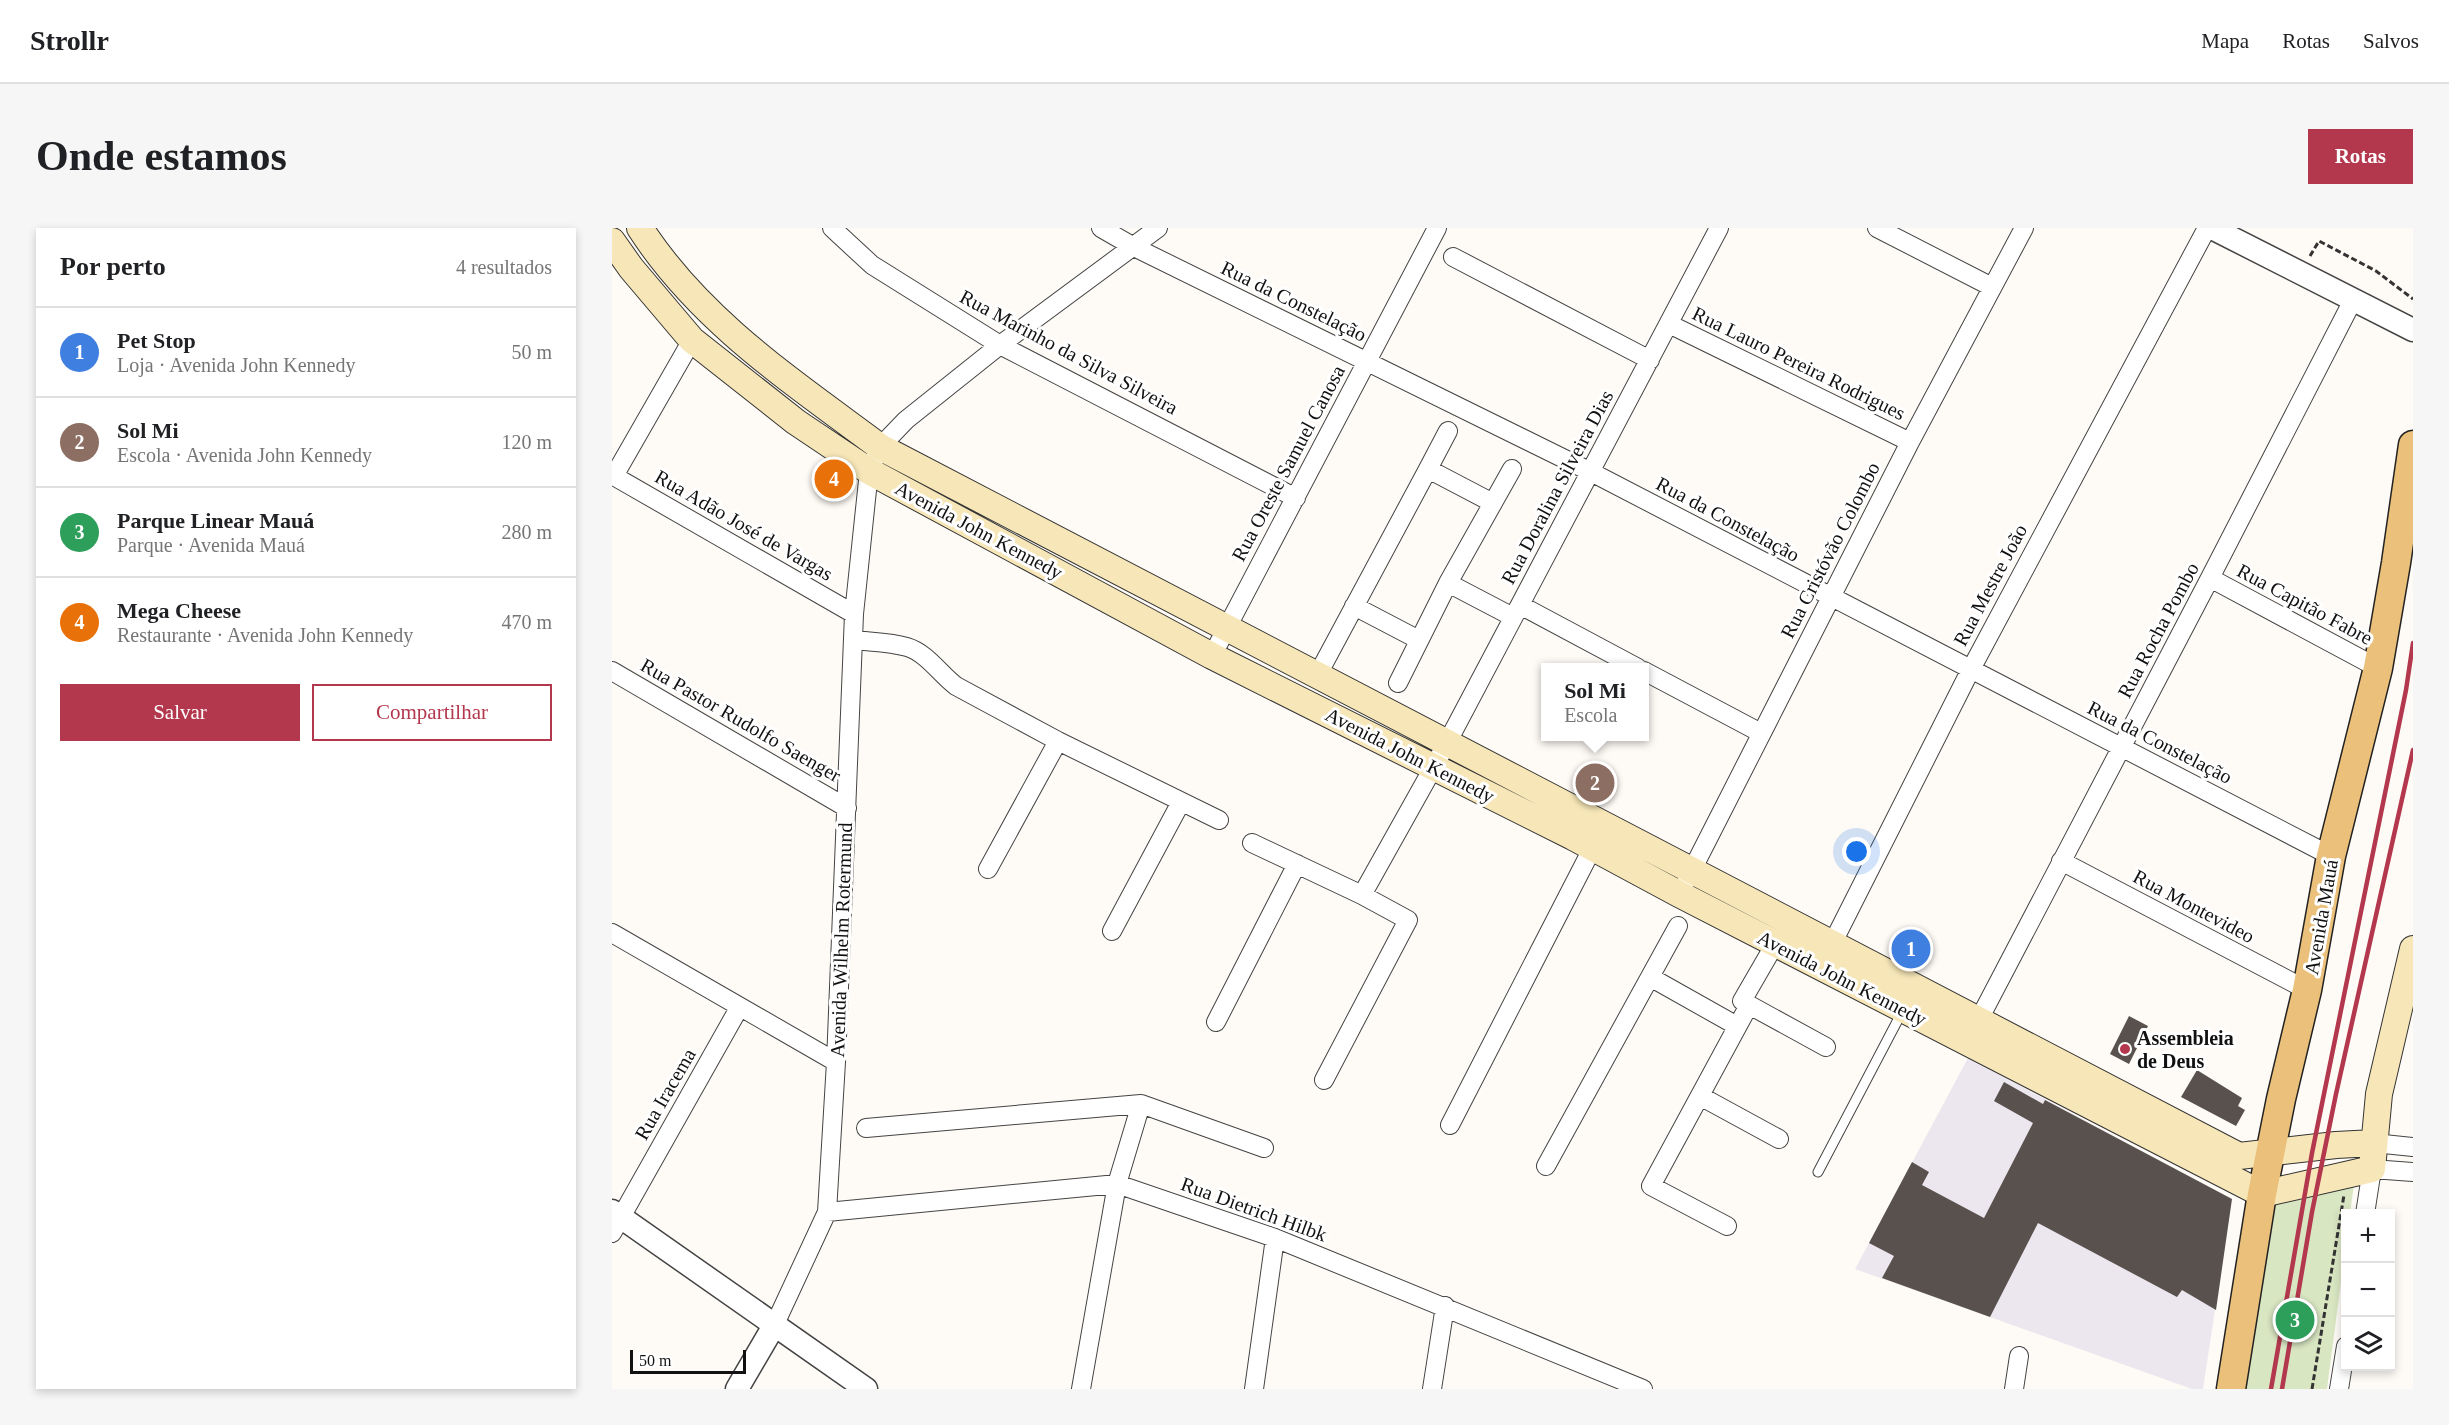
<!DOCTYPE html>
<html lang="pt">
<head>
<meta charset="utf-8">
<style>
	:root { --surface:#fff; --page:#f6f6f6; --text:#202124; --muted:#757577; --line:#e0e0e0; --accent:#b3374d }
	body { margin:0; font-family:"Times New Roman",serif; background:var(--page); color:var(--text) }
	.controls { position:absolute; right:18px; bottom:18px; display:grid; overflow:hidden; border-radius:0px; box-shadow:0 3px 9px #0003 }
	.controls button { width:54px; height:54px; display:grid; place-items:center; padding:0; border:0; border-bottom:2px solid var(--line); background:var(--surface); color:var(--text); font:30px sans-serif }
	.scale { position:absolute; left:18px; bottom:15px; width:116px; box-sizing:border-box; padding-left:6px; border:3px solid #111; border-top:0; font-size:16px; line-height:21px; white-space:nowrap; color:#111; -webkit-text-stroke:4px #fff; paint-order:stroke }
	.you { position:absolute; left:1245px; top:624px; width:21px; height:21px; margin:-15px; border:4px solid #fff; border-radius:50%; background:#1a73e8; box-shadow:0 0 0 9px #1a73e833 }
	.badge { display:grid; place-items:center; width:39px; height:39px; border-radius:50%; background:var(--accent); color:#fff; font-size:20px; font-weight:700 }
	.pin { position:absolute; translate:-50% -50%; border:3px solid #fff; box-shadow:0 2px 6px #0006 }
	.popup { position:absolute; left:929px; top:435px; width:108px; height:78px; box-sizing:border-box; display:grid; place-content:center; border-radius:0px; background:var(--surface); filter:drop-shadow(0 2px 4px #0005); font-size:20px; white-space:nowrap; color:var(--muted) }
	.popup b { font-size:22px; color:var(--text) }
	.popup::after { content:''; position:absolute; left:50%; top:100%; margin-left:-12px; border:12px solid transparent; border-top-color:var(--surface) }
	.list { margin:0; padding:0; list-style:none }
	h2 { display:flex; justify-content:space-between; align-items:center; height:78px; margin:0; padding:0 24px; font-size:26px }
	h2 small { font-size:20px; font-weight:400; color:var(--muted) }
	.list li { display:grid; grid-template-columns:39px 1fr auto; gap:18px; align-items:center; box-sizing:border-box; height:90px; padding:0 24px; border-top:2px solid var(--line) }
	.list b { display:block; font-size:22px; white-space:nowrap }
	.list p { margin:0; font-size:20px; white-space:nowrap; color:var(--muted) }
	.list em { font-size:20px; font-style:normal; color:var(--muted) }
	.actions { display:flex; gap:12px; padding:18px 24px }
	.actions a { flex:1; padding:14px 0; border:2px solid var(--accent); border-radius:0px; text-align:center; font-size:21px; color:var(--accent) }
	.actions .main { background:var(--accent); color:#fff }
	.icon { flex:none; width:33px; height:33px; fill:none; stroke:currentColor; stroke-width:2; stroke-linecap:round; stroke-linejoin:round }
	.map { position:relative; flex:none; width:1801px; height:1161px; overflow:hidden; border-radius:0px }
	header { display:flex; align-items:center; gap:36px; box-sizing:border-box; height:84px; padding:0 30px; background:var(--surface); border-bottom:2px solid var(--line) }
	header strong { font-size:28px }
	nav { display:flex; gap:33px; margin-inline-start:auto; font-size:21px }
	.intro { display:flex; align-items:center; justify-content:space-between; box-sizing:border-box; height:144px; padding:0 36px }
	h1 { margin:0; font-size:42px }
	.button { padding:15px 27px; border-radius:0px; background:var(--accent); color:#fff; font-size:21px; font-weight:700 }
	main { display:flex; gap:36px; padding:0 36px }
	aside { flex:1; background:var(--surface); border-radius:0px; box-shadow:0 3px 9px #0003 }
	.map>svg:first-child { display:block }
	.industrial { fill:#ece7ee }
	.green { fill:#d9e6c2 }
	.building { fill:#59514e }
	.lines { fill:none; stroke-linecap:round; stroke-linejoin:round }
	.service-casing { stroke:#444; stroke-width:11 }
	.minor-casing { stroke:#444; stroke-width:20 }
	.tertiary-casing { stroke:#444; stroke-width:25 }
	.secondary-casing { stroke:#333; stroke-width:28 }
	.primary-casing { stroke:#222; stroke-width:31 }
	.path { stroke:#333; stroke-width:3; stroke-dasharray:6 3; stroke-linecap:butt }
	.service { stroke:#fff; stroke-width:9 }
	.minor { stroke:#fff; stroke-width:18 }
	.tertiary { stroke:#fff; stroke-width:22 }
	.secondary { stroke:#f7e7b8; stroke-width:26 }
	.primary { stroke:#eac07a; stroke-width:28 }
	.rail { stroke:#b3374d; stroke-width:4.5 }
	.poi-dot { fill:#b3374d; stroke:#fff; stroke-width:2 }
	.labels { text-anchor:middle; stroke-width:6; stroke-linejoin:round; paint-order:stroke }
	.street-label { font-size:20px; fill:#111; stroke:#fff }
	.poi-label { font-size:20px; font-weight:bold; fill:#111; stroke:#fff; text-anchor:start }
</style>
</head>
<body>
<header>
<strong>Strollr</strong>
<nav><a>Mapa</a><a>Rotas</a><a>Salvos</a></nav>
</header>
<div class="intro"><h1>Onde estamos</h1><a class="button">Rotas</a></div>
<main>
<aside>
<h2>Por perto<small>4 resultados</small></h2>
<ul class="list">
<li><span class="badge" style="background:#3f7fe0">1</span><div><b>Pet Stop</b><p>Loja · Avenida John Kennedy</p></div><em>50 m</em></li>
<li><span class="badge" style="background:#8d6e63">2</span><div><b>Sol Mi</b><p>Escola · Avenida John Kennedy</p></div><em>120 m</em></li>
<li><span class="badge" style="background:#2e9e5b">3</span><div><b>Parque Linear Mauá</b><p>Parque · Avenida Mauá</p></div><em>280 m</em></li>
<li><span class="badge" style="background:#e8710a">4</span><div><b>Mega Cheese</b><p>Restaurante · Avenida John Kennedy</p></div><em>470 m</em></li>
</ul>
<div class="actions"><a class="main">Salvar</a><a>Compartilhar</a></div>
</aside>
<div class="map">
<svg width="1801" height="1161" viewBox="0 0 1801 1161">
	<rect width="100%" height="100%" fill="#fefbf6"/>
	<path class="industrial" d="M1356,830L1620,971L1591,1161H1580L1243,1041Z"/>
	<path class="green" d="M1742,957L1738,985L1734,986L1733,1023L1715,1161H1632L1659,978L1664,969Z"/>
	<path class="building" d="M1517,788L1536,798L1517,836L1498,826Z
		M1585,842L1630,870L1626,878L1633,882L1624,898L1569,869Z
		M1392,854L1431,876L1433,872L1620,971L1604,1082L1570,1062L1565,1069L1426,995L1378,1089L1270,1050L1282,1028L1257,1015L1300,934L1317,944L1310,957L1372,990L1421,895L1382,873Z"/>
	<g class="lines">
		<defs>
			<path id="service" d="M1206,944L1290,784"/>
			<path id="minor" d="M220,0L260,37L388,117L684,270
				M489,0L522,19L979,244L1719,628
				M1265,0L1380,59
				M841,29L1038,132
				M1057,96L1298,214
				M836,203L816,241L881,275
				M900,241L836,355L901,389
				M0,247L242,386
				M2,248L80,112
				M1598,350L1766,440
				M908,377L1026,440
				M742,378L807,412
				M242,412C259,414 279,414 295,419C315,425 328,446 344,458L446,513L607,592
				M600,428L825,0
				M0,443L235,580
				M1032,443L1149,505
				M705,448L816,241
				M786,455L836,355
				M640,615L750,667L796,692L712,852
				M1449,633L1695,762
				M376,641L446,513
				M1075,652L1298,214L1412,0
				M750,667L835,515L1107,0
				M500,703L569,574
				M0,705L224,834
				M1163,716L1130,773L1214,819
				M1216,724L1358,443L1595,0
				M1038,749L1125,798
				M604,794L685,636
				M1361,803L1598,350L1741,72
				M1088,868L1167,911
				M838,897L981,619
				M254,900L529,876L652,920
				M1762,915L1801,919
				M934,938L1066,698
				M215,984L505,956L663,1010L1031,1161
				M1753,986L1760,941L1801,944
				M1115,998L1039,958L1137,777
				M0,1005L127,780
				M163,1096L215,984L224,834L242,386L257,243L268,219L294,192L388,117L546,0
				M469,1161L505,956L529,876
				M642,1161L663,1010
				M820,1161L833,1078
				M1402,1161L1407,1128
				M1727,1161L1734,1118"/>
			<path id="tertiary" d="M1600,0L1801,102
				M0,983L254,1161
				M125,1161L163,1096"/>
			<path id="secondary" d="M28,0C88,93 181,154 268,219L1627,928L1724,917L1762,915
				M0,13L19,40L80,112L184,194L257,243L600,428L961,609L1067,666L1650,966L1760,941L1767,866L1801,721"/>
			<path id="primary" d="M1619,1161L1650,966L1669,871L1695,762L1719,628L1766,440L1784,335L1801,217"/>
		</defs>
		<use href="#service" class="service-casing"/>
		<use href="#minor" class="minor-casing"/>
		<use href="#tertiary" class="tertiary-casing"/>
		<use href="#secondary" class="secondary-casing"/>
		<use href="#primary" class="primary-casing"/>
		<path class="path" d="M1698,28L1707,13L1764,43L1801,71
			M1700,1161L1732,967"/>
		<use href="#service" class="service"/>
		<use href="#minor" class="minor"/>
		<use href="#tertiary" class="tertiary"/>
		<use href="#secondary" class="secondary"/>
		<use href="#primary" class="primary"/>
		<path class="rail" d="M1659,1161L1700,925L1794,462L1801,415
			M1670,1161L1700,984L1724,866L1801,522"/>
	</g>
	<circle class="poi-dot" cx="1513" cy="821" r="6"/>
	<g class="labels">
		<g class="street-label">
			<text transform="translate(682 73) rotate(26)" y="7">Rua da Constelação</text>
			<text transform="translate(457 124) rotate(28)" y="7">Rua Marinho da Silva Silveira</text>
			<text transform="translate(1187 135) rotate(26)" y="7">Rua Lauro Pereira Rodrigues</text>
			<text transform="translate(676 235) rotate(-62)" y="7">Rua Oreste Samuel Canosa</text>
			<text transform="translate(945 259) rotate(-62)" y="7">Rua Doralina Silveira Dias</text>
			<text transform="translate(1116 291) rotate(28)" y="7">Rua da Constelação</text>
			<text transform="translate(132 297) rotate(30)" y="7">Rua Adão José de Vargas</text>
			<text transform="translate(367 302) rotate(28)" y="7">Avenida John Kennedy</text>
			<text transform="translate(1218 322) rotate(-63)" y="7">Rua Cristóvão Colombo</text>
			<text transform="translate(1378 357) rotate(-62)" y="7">Rua Mestre João</text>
			<text transform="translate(1693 376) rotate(28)" y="7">Rua Capitão Fabre</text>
			<text transform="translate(1546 402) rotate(-62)" y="7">Rua Rocha Pombo</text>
			<text transform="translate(129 492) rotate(30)" y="7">Rua Pastor Rudolfo Saenger</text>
			<text transform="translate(1548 514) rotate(27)" y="7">Rua da Constelação</text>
			<text transform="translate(798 527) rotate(27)" y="7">Avenida John Kennedy</text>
			<text transform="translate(1582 678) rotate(28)" y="7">Rua Montevideo</text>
			<text transform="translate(1709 689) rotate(-80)" y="7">Avenida Mauá</text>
			<text transform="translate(229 712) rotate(-88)" y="7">Avenida Wilhelm Rotermund</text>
			<text transform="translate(1230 750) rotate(27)" y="7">Avenida John Kennedy</text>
			<text transform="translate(53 866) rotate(-60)" y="7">Rua Iracema</text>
			<text transform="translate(642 981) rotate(20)" y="7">Rua Dietrich Hilbk</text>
		</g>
		<g class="poi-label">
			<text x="1525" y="817">Assembleia<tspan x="1525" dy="23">de Deus</tspan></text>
		</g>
	</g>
</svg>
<div class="controls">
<button>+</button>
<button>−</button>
<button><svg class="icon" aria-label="layers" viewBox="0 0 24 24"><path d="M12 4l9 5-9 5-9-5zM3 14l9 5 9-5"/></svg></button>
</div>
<div class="scale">50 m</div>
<div class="you"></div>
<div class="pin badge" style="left:1299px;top:721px;background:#3f7fe0">1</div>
<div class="pin badge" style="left:983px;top:555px;background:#8d6e63">2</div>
<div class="popup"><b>Sol Mi</b>Escola</div>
<div class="pin badge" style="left:1683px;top:1092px;background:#2e9e5b">3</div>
<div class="pin badge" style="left:222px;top:251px;background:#e8710a">4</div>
</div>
</main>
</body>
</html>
